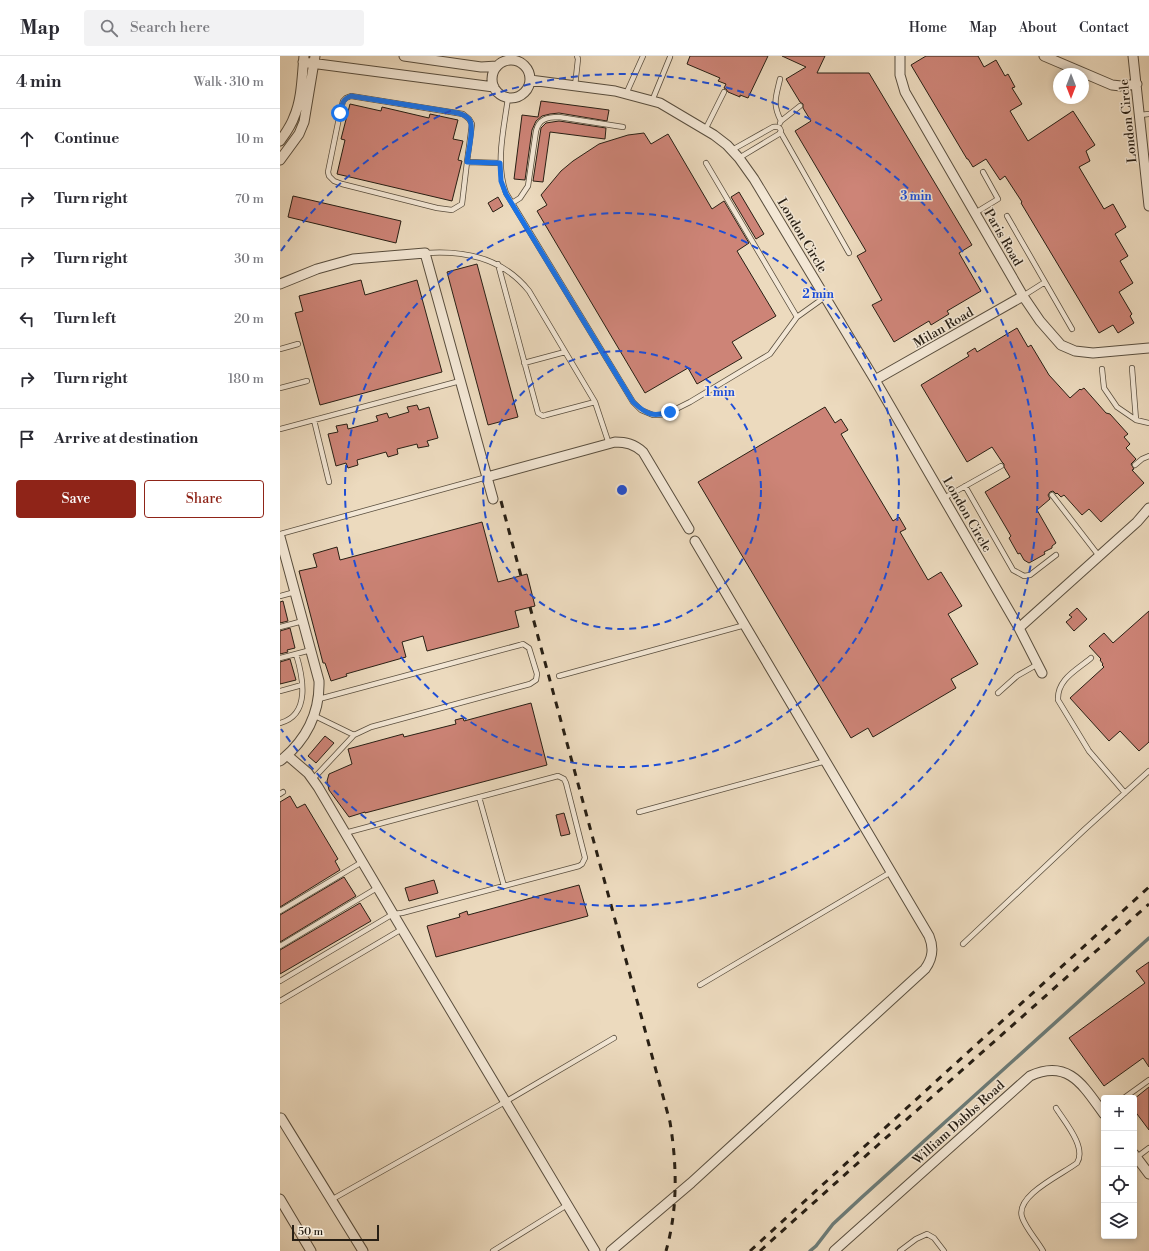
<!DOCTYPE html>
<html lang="en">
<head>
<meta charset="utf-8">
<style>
	:root { --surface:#fff; --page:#f2f2f3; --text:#2b2b33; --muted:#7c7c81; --line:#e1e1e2; --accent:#8f2418 }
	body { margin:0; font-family:"Libre Bodoni",serif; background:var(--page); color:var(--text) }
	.controls { position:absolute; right:12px; bottom:12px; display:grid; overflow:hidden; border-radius:4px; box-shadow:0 2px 6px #0003 }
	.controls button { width:36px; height:36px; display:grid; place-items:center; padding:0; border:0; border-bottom:1px solid var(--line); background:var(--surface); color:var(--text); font:20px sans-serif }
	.compass { position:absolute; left:773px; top:12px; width:36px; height:36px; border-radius:50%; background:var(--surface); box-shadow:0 2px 6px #0003; rotate:180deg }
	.scale { position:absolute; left:12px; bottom:10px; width:87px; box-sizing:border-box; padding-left:4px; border:2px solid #281f14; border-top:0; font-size:11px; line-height:14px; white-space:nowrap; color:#281f14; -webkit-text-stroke:3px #f3e7d5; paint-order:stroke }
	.stop { position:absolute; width:12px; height:12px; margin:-9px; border:3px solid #1a73e8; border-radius:50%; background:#fff }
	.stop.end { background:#1a73e8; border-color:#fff; box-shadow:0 1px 4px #0008 }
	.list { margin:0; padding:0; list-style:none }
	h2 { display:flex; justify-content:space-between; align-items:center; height:52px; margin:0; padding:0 16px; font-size:17px }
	h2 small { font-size:13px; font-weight:400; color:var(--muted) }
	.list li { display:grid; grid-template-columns:26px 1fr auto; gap:12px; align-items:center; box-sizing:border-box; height:60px; padding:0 16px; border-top:1px solid var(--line) }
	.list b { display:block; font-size:15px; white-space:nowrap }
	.list em { font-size:13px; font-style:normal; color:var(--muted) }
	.actions { display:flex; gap:8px; padding:12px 16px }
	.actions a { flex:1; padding:9px 0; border:1px solid var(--accent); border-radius:4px; text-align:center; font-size:14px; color:var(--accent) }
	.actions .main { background:var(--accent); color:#fff }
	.icon { flex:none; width:22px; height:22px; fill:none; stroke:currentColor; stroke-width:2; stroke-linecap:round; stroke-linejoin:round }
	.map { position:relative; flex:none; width:869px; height:1195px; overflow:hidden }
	header { display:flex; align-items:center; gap:24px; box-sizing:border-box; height:56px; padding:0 20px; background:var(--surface); border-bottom:1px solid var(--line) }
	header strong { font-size:19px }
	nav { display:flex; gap:22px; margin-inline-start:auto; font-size:14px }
	.search { width:280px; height:36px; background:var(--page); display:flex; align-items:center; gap:10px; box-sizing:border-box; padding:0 14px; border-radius:4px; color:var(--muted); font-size:15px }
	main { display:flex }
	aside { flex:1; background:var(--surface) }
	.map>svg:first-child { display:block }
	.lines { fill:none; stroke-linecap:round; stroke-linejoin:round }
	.stream { stroke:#6c7b77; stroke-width:3.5 }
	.building { fill:#cd8477; stroke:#281f14 }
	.service-casing { stroke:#594e3e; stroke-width:6 }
	.minor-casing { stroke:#594e3e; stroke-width:11 }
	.service { stroke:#f3e7d5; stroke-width:4.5 }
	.minor { stroke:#f3e7d5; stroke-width:9 }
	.rail { stroke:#281f14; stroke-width:3; stroke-dasharray:7 7; stroke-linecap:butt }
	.route { stroke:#1a73e8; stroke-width:5 }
	.ring { fill:none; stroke:#1d4ed8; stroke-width:2; stroke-dasharray:7 5 }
	.labels { text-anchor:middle; stroke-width:3; stroke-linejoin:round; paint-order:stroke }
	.street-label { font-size:13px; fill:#281f14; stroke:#f3e7d5 }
	.centre { fill:#1d4ed8; stroke:#f3e7d5; stroke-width:2 }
	.ring-label { font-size:12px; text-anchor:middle; font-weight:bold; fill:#1d4ed8; stroke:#f3e7d5; stroke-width:3; stroke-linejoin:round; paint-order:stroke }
</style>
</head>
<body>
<header>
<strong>Map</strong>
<div class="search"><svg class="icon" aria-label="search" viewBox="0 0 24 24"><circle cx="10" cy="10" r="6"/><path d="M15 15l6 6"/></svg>Search here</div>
<nav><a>Home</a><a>Map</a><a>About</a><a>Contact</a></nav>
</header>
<main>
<aside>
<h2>4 min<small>Walk · 310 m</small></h2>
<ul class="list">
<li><svg class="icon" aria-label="ahead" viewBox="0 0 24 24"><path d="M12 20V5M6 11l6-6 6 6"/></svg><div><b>Continue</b></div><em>10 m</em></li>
<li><svg class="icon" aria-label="right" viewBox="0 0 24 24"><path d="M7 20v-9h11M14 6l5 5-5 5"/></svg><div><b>Turn right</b></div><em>70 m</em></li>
<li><svg class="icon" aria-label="right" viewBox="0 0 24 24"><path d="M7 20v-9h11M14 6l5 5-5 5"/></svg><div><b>Turn right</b></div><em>30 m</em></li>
<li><svg class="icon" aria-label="left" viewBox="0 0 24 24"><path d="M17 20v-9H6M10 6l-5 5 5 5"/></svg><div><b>Turn left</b></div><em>20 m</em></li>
<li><svg class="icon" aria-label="right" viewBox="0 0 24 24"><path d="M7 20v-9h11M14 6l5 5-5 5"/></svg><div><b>Turn right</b></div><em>180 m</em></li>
<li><svg class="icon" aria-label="arrive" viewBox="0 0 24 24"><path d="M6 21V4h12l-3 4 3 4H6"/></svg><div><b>Arrive at destination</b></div></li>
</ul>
<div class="actions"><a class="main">Save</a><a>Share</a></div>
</aside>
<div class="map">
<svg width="869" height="1195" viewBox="0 0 869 1195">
	<rect width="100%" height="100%" fill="#ecdabe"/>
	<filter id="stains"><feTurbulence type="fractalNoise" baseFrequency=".005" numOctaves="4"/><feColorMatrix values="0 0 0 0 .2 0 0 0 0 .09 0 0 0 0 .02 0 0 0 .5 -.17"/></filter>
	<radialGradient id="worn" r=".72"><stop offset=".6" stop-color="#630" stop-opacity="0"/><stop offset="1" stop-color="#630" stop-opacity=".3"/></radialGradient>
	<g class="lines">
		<path class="stream" d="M530,1195L536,1190L553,1168L581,1142L869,882"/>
	</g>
	<path class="building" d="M410,0H488L468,42L460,39V41L448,36L446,33L444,32L446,28L438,25L440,22L407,8Z
		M502,0H545L537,17H589L692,189L679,197L701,235L667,255L669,258L651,269L649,265L614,286L592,249L602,244L577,200L586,195L515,75L531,65L523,52V48L520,46L506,23L526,11Z
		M646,0H698L704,11L716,4L725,20L728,18L735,31L732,32L742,48L730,55L748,85L793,55L815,89L806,95L810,105L799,111L824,153L833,148L846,171L835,178L848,200L840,205L853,227L839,236L852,258L850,260L854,267L838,277L833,269L819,277L741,147L742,146L725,120L720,124L706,103L693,111L688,103H687L631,9Z
		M261,45L329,54L327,65L279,57L270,58L262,60L256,65L252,74L245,124L234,123L242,59L258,61Z
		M70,48L101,55L102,51L149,62L150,58L178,64L173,83L183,85L178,104L182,105L172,145L57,118L65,84L61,83Z
		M279,65L326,72L325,83L270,76L263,126L253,125L261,72L266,67Z
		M364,77L371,88L388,78L432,153L444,145L469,187L457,195L496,260L452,286L462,302L417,328L408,312L365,337L257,155L267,149L261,139L281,115L293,105L319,88L348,79Z
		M459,136L484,178L476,183L451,141Z
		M13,140L121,165L116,187L8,161Z
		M218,141L223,150L213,156L208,147Z
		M197,208L238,361L208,369L167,216Z
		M81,224L85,239L137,224L162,316L40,349L15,257L23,255L19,240Z
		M737,272L748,291L751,289L769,319L790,342L800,333L801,334L804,332L826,357L830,358L848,378L844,381L850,388L846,392L856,403L851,408L854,413L852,414L864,427L821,466L809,453L802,459L784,439L781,441L777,437L776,438L773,435L770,436L768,439L770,443L757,454L776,487L772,490V492L764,496L765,498L749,507L744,504L740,497L738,498L729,482L731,480L705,436L730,421L724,411V408L722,406L712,391L687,406L641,329L689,300L687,297L695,292L697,296Z
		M137,349L139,354L149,351L158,382L147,385L149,390L138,392L137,388L117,393L118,398L108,401L106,396L77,404L78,409L68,412L66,407L56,410L48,378L58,376L56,370L67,368L68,373L98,365L96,360L107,357L109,362L129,356L127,351Z
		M545,351L555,367L561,363L568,374L561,378L613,465L619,461L626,473L620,476L648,524L661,516L682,550L668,558L698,608L671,623L676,632L593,681L588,672L571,682L418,426Z
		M202,466L218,526L247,518L255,550L235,555L239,571L147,595L143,580L122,586L126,601L66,618L67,620L51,625L45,607H43L19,515L37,511L33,498L57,491L60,504Z
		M3,545L8,565L0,567V546Z
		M797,552L807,563L794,575L786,566L792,561L789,559Z
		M869,555V686L859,695L840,675L829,685L790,642L824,611L822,609L823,608L820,604L821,603L809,590L824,577L833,587Z
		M10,572L15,592L7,594L8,596L0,598V575Z
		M10,603L16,624L0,628V606Z
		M251,647L267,709L85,757V756L69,761L49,734L47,725L49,718L72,708L68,693L123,678L124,681L176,668L175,664L183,662L184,665Z
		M45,680L54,687L36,707L28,700Z
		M10,740L17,752L25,748L58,803L55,805L60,814L0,851V746Z
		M284,757L290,778L281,780L276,759Z
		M64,821L76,840L0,886V859Z
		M154,824L158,837L129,845L125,832Z
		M299,829L308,860L156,901L147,870L180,861L179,858L187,855L188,859Z
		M80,847L91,865L0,918V894Z
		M869,906V1011L863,1002L824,1030L789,982L865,927L856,915Z
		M869,1031V1074L854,1054V1043Z"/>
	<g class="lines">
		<defs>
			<path id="service" d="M500,23C496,41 492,47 501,65
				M295,30L298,3L297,0
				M346,38L363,0
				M228,42C224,72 215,108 226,137L353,346L361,354L373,359H380L390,356L410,346L490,298L517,261L426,107
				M372,45L390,1
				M860,59L869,58
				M500,67L501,65L520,50
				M425,74L444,36
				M501,77L569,197
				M452,94L493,71C498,70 500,71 501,75L499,78L459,102
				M187,106L192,68L189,63L183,58L71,40L66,42L63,45L60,57L48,116L49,120L54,125L62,128L157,152L172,154L182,148L187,106L220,107
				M232,147L240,142L248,130L256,75C259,63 267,61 279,61L343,71
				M695,157L718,143L703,116
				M727,160L792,273
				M145,197C185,194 223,202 249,235L315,346L329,388
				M218,208L258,357L263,360L266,359L315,346
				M743,240L765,226
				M517,261L545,241
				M0,293L18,288
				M244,307L285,296
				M852,312L856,364
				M822,313L824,332L837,351L856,364L869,367
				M0,332L27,325
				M34,364L49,426
				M0,373L180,325
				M855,409L862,403L869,400
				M685,430L733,514L744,520L750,519L776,499
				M772,439L819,500
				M664,442L721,410
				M0,478L207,421
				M0,540L15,536
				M0,571L23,565
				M0,602L31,594
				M811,602C797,614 777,623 778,644L809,695L845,737
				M279,620L465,569
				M0,635L22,629
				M718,637L737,620L758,608
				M35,660L74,679
				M0,667C31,659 23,621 16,598
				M33,723L74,679L91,671L250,628L256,624L257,618L249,592L243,588L240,589L39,643
				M0,738L3,736
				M199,741L224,830
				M359,756L546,705
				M0,855L82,806
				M683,888L804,774L869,715
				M0,890L97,832
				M0,925L113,858L122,857L299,810L302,808L305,802L286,727L284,723L278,720L65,777
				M420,929L611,816
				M0,945L122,873
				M844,1042L869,1024
				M857,1101L869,1092
				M51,1144L225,1046L334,982
				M213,1195L287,1149
				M620,1195L636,1183L647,1178L654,1182L664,1195
				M763,1195C757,1184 746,1173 742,1161C735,1139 783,1118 797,1107C807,1091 784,1065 776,1052"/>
			<path id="minor" d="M124,0L201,11L217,10
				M620,0V19L625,36L743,240L760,265L781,289L795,295L813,297L869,292
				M764,0L832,29L841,30L857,28
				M853,0L869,150
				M212 23a19 19 0 1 1 38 0a19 19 0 1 1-38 0Z
				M23,6L214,31
				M250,24L335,35L380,47L434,79L447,89L459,102L474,123L595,324L739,572L762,617
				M0,85C5,78 11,70 14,61C22,43 22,20 24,0
				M0,104L19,78L24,66L35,0
				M0,228L37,213L73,203L145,197L213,443
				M595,324L743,240
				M207,421L335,386C346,386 354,388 363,396L409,473
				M0,481L39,625C40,657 26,685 0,705
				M739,572L857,466L869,452
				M7,699L28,717L38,731L122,873L315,1195
				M1,1062L83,1195
				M854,1098L869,1118
				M0,1143L31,1195
				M331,1195L411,1127L645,913C653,902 654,892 649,880L415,485
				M554,1195L750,1020C789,1002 804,1031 824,1058"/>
		</defs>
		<use href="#service" class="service-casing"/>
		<use href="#minor" class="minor-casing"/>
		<use href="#service" class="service"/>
		<use href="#minor" class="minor"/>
		<path class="rail" d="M221,445L241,520
			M250,551L390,1066C397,1109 398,1153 386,1195
			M470,1195L869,831
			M480,1195L599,1088L869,848"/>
	</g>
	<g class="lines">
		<path class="route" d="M60,57C62,49 62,43 71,40L172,56C177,57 185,58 189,63C195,70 188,96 187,106L220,107L221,125L226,138L353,346C367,359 373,361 390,356"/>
	</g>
	<g class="ring">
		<circle cx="342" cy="434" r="139"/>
		<circle cx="342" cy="434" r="277"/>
		<path d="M1 195A416 416 0 1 1 1 673"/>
	</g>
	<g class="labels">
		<g class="street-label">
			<text transform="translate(847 65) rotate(-96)" y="5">London Circle</text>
			<text transform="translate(523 179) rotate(59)" y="5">London Circle</text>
			<text transform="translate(724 181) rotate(60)" y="5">Paris Road</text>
			<text transform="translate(663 271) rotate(-30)" y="5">Milan Road</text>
			<text transform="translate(688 458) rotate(60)" y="5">London Circle</text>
			<text transform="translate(678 1066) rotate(-42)" y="5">William Dabbs Road</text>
		</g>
	</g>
	<circle cx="342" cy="434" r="6" class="centre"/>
	<g class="ring-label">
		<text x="636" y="144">3 min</text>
		<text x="538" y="242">2 min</text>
		<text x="440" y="340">1 min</text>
	</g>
	<rect width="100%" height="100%" filter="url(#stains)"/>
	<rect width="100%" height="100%" fill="url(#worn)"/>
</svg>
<div class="controls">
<button>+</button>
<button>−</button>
<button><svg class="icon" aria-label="locate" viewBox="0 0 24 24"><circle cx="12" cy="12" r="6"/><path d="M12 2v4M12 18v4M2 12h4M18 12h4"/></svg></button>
<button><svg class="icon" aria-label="layers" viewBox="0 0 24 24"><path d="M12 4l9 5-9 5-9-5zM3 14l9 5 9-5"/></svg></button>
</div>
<svg class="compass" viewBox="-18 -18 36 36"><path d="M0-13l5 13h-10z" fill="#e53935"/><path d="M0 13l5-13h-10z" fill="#7c7c81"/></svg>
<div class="scale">50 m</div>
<div class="stop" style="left:60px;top:57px"></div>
<div class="stop end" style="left:390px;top:356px"></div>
</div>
</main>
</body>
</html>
